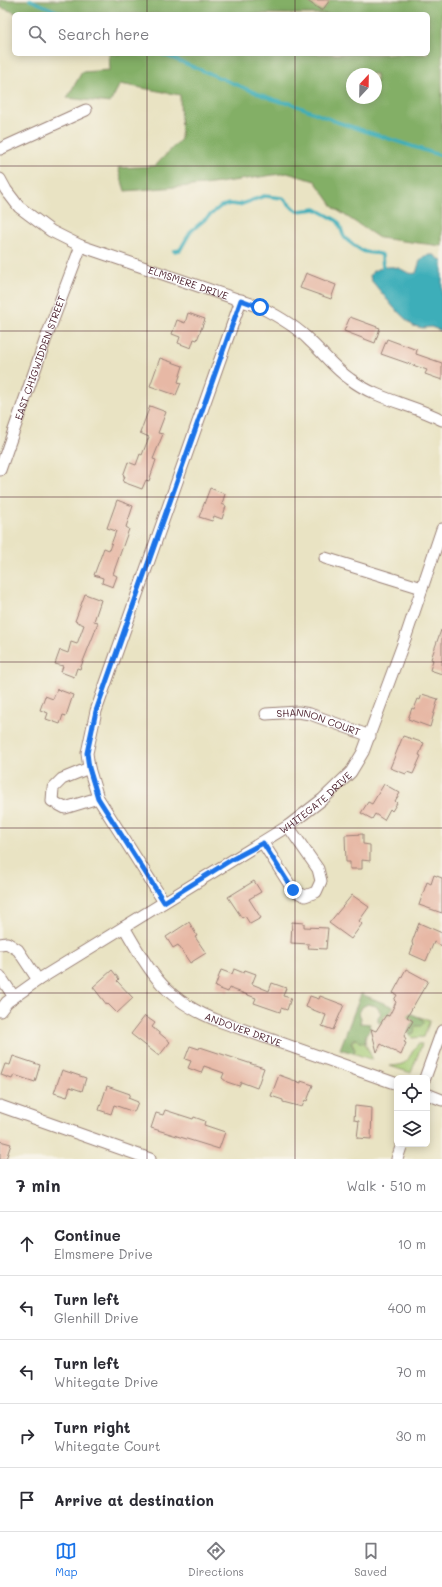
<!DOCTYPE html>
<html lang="en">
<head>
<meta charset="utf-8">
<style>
	:root { --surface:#fff; --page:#f2f2f3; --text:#2b2b33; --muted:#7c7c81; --line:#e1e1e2; --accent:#1a73e8 }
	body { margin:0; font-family:Mali,sans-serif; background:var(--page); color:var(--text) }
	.controls { position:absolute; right:12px; bottom:12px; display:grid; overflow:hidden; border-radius:6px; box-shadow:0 2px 10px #0003 }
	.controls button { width:36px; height:36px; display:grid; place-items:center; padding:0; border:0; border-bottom:1px solid var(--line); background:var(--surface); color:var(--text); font:20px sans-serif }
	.compass { position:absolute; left:346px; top:68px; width:36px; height:36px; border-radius:50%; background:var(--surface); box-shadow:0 2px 10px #0003; rotate:22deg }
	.stop { position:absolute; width:12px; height:12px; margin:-9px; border:3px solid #1a73e8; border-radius:50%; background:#fff }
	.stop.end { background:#1a73e8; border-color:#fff; box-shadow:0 1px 4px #0008 }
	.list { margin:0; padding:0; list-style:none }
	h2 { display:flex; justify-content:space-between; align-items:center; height:52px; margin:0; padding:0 16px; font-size:17px }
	h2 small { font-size:13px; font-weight:400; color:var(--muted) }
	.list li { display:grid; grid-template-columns:26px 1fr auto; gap:12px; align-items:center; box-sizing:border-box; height:64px; padding:0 16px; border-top:1px solid var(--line) }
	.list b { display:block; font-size:15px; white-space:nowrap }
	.list p { margin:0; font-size:13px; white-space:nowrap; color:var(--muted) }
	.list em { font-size:13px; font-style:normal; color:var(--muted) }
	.icon { flex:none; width:22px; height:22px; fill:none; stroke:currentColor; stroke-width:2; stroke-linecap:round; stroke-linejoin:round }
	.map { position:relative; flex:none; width:442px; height:1159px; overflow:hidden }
	.search { position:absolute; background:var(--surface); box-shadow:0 2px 10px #0003; left:12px; right:12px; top:12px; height:44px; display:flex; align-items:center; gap:10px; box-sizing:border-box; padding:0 14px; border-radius:6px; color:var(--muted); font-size:15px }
	.sheet { height:372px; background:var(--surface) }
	nav { display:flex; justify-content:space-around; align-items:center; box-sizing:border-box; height:56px; border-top:1px solid var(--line); background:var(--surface); font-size:11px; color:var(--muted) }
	nav a { display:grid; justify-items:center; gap:2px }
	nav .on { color:var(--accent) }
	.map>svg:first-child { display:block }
	.green { fill:#a4cb75; stroke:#777550 }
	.forest { fill:#83af66; stroke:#666748; fill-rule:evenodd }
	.water { fill:#3eaeb9; stroke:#446672 }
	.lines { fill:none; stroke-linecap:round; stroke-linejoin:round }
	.stream { stroke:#3eaeb9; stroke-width:3.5 }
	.building { fill:#e7b8a5 }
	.minor-casing { stroke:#9a8177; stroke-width:13 }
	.minor { stroke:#fff; stroke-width:11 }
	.route { stroke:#1a73e8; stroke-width:5 }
	.grid { fill:none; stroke:#4a1f2b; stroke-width:1; stroke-opacity:0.55 }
	.labels { text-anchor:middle; stroke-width:4; stroke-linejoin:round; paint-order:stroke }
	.street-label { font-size:10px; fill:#4a1f2b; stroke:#f7f3e8 }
</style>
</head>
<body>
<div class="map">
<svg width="442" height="1159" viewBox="0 0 442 1159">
	<rect width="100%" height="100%" fill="#f7f3e8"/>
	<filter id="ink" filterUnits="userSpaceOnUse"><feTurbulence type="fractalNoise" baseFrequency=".025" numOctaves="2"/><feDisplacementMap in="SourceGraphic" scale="8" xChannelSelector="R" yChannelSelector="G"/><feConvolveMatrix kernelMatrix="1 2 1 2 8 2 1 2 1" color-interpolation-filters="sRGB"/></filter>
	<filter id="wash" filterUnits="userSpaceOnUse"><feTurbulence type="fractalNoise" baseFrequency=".012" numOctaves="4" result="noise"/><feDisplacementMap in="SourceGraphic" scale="16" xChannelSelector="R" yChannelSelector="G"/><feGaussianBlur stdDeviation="0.9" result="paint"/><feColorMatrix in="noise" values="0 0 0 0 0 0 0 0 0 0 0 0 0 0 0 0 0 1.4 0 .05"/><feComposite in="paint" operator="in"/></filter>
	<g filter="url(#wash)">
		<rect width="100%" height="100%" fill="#e9e3c3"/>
		<path class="green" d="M419,1017L430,1020L424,1037L412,1038L409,1035L412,1034L415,1026L422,1018Z
			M356,1039L360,1042L365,1043L373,1060L353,1053L355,1050L351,1041Z
			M418,1044H422L411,1073L390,1066C413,1065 406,1056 418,1044Z"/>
		<path class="forest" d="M0,0H442V246L379,238L334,208L315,181L287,173L205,185L125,191L118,168L155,166L181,139L180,95L120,84L110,103L67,98L82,72L110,70L109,54H428V14H19L0,7ZM352,74H376V98H352Z
			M361,994L419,1017L423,1020L424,1023L421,1026H415L414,1033L409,1035L408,1032L413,1020L394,1011H391L389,1016L386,1015L381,1024L378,1022V1017L381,1013L376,1006L368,1004L362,1007L359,1013L361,1018L360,1023L370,1024L369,1027L371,1028L366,1034L365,1043L360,1042L357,1039H353L351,1043L355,1050L353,1053L340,1049Z"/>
		<path class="water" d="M434,255L442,261V331L431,327L423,328L413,326L394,308L371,280L370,276L373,271C380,268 390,265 398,268C405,270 408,275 416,273C420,262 419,254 434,255Z"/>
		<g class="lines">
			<path class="stream" d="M30,0L64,14
				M162,54L264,96L281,102L290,103L337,122L442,156
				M174,251L180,250L191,231L221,206L230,204L239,205L264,196L283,198L294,209L298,211L316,209L336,220C343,225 340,235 347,240C351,243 361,251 366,252C371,254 377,252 382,255L383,268"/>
		</g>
		<g id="blocks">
			<path class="building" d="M306,0H330L322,11Z
				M306,273L336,285L331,299L300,288Z
				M188,313L205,319L197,340L194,339L191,348L178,343L180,337L172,334L177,320L185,323Z
				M350,317L380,328L375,343L344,331Z
				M387,339L417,350L416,354L442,363V380L425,374L427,370L381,354Z
				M160,358L183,366L178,382L181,383L176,395L150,386Z
				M150,406L166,412L158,433L163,434L153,459L156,460L149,481L146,480L142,489L123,482L125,476H123L128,462L136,465L140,454L142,455L149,437L140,433Z
				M210,488L225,494L222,504L226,506L222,519L214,516L212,521L199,517Z
				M117,500L133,506L126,527L129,529L113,574L117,576L113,587L102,583L103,578L94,575L104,548L109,550L116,531L107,528Z
				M85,594L101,600L94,621L98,622L94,634L80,669L77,668L74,677L61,672L63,666L55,664L60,650L68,653L71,642L77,644L84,625L75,621Z
				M441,630L442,631V674L430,670L433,660L431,659Z
				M57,689L73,695L66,716L63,715L60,724L46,719L48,713L40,710L45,696L53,699Z
				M422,694L438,699L430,727L408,719L412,708L414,709L418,699L420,700Z
				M403,736L424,743L419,755L421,756L413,774L407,772L406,774L390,768Z
				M384,784L400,793L395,801L397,803L392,811L390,809L384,820L375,814L372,819L361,813L368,802L372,804Z
				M363,834V844L370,845V861L362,860V869H350V862H346L345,835Z
				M434,875L442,878V913L419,905L427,882L431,884Z
				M254,881L261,892L249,899L261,918L250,924L245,916L242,918L228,897Z
				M352,895L369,907L359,921L362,924L351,939L329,923Z
				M189,922L197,936L195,937L206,953L190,963L178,945L173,948L166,937Z
				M292,922L304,923V927L328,928L326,949L308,948L309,944L291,943Z
				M419,923L442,933V946L434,942L426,961L410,954L413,946L412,942Z
				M234,969L244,973L245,970L256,974L252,984L269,991L272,983L286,988L283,996L291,998L287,1010L281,1008L280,1012L254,1003L256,998L229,988L228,992L215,987L221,970L232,974Z
				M406,969L428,981L407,1017L413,1021L404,1036L406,1039L404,1042L406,1043L401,1055L381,1044L377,1052L371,1029L376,1031L386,1015L389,1016L396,1002L394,1000L397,995L393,993Z
				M112,970L119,979L117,981L133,998L117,1013L108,1004L107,1005L93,987Z
				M310,996L319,999L320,996L344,1005L333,1030L322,1026L326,1015L306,1007Z
				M145,1016L155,1023L152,1027L170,1042L159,1056L131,1034Z
				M190,1046L199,1049L200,1047L264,1068L257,1088L241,1082L239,1086L227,1082L222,1078L224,1073L204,1066L201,1073L188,1068L191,1061L185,1059Z
				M13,1056L40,1065L35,1082L14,1075L12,1079L1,1075L5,1064L10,1065Z
				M62,1070L86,1078L82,1091L70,1087L67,1097L54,1093Z
				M279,1075L301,1083V1081L313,1085L307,1101L305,1100L302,1107L283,1102V1100L271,1096Z
				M107,1086L130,1094L128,1098L138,1102L134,1112L114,1105L111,1114L99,1110Z
				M355,1106L372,1108L371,1139L357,1138L359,1121L354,1120Z
				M165,1110L193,1119L194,1117L205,1121L204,1125L225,1132L219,1149L151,1128L156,1113L163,1115Z
				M0,1141L11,1144L6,1159H0Z"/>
		</g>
	</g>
	<g filter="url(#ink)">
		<use href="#blocks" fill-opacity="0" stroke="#9a8177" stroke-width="1"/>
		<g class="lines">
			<defs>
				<g id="minor">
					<path d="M0,149L86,110"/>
					<path id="s1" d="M0,179L6,190L19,207L51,231L81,246L260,307C278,316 296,326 310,341C324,354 334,368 350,379C377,400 412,404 442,420"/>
					<path id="s2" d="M0,470L45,341L81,246"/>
					<path d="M325,558L422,588"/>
					<path id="s3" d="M266,714L298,712L310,714L370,736"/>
					<path d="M89,768L62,779L53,788L52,801L65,808L98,798"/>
					<path d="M263,843L293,890L305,896L316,892L321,881L318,869L288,826"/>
					<path d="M164,902L98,798L89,768L87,753L96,711L241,300"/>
					<path id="s4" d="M124,927C151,974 166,1001 219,1021L397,1084"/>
					<path d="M0,944L7,943L18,950L38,980"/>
					<path d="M0,976L14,997"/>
					<path id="s5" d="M0,1011L7,1002L38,980L288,826L323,799L351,772L363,752L406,636L442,529"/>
					<path d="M425,1078L442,1031"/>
					<path d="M427,1094L442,1100"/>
					<path d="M0,1106L150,1159"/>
					<path d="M397,1159L402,1144"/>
				</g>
			</defs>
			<use href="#minor" class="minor-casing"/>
			<use href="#minor" class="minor"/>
		</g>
	</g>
	<g class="lines" filter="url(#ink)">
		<path class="route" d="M260,307L241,300L96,711L87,753L89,768L98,798L164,902L231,860L263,843L293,890"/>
	</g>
	<path class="grid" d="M147,0V14M295,0V14M147,54V1159M295,54V1159M0,166H442M0,331H442M0,497H442M0,662H442M0,828H442M0,993H442"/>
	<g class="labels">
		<g class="street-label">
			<text dy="4" stroke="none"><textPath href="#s1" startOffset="221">ELMSMERE DRIVE</textPath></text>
			<text dy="4" stroke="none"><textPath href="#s2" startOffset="119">EAST CHIGWIDDEN STREET</textPath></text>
			<text dy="4" stroke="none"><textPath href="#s3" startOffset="54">SHANNON COURT</textPath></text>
			<text dy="4" stroke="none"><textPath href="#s5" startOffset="379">WHITEGATE DRIVE</textPath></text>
			<text dy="4" stroke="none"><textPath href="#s4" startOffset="163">ANDOVER DRIVE</textPath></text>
		</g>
	</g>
</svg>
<div class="controls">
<button><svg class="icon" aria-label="locate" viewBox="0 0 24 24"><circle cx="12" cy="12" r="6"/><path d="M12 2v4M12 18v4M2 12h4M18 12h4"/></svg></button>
<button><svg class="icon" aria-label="layers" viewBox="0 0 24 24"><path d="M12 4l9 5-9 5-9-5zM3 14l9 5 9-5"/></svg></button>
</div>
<svg class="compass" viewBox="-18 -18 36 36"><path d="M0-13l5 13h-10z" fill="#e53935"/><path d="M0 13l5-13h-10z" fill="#7c7c81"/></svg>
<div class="stop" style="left:260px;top:307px"></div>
<div class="stop end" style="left:293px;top:890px"></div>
<div class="search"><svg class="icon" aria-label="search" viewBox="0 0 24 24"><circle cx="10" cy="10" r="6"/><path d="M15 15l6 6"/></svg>Search here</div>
</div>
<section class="sheet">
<h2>7 min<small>Walk · 510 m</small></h2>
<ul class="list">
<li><svg class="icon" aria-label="ahead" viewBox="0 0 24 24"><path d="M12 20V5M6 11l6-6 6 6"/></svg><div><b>Continue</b><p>Elmsmere Drive</p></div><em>10 m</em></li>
<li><svg class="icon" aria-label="left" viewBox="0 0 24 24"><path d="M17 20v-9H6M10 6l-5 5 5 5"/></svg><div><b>Turn left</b><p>Glenhill Drive</p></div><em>400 m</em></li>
<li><svg class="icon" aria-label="left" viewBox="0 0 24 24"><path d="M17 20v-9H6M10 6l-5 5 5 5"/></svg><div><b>Turn left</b><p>Whitegate Drive</p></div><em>70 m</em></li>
<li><svg class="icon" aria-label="right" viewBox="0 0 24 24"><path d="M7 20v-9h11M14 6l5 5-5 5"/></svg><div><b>Turn right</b><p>Whitegate Court</p></div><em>30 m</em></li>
<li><svg class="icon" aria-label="arrive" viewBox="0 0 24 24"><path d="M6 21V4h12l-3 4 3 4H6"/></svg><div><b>Arrive at destination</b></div></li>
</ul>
</section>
<nav>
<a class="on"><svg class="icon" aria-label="map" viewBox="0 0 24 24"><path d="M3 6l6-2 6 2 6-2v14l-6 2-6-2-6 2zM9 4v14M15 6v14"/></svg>Map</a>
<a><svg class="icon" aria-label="directions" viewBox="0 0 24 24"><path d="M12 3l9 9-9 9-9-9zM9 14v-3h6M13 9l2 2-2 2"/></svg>Directions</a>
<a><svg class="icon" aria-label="saved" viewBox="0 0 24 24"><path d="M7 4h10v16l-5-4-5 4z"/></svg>Saved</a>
</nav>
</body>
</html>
